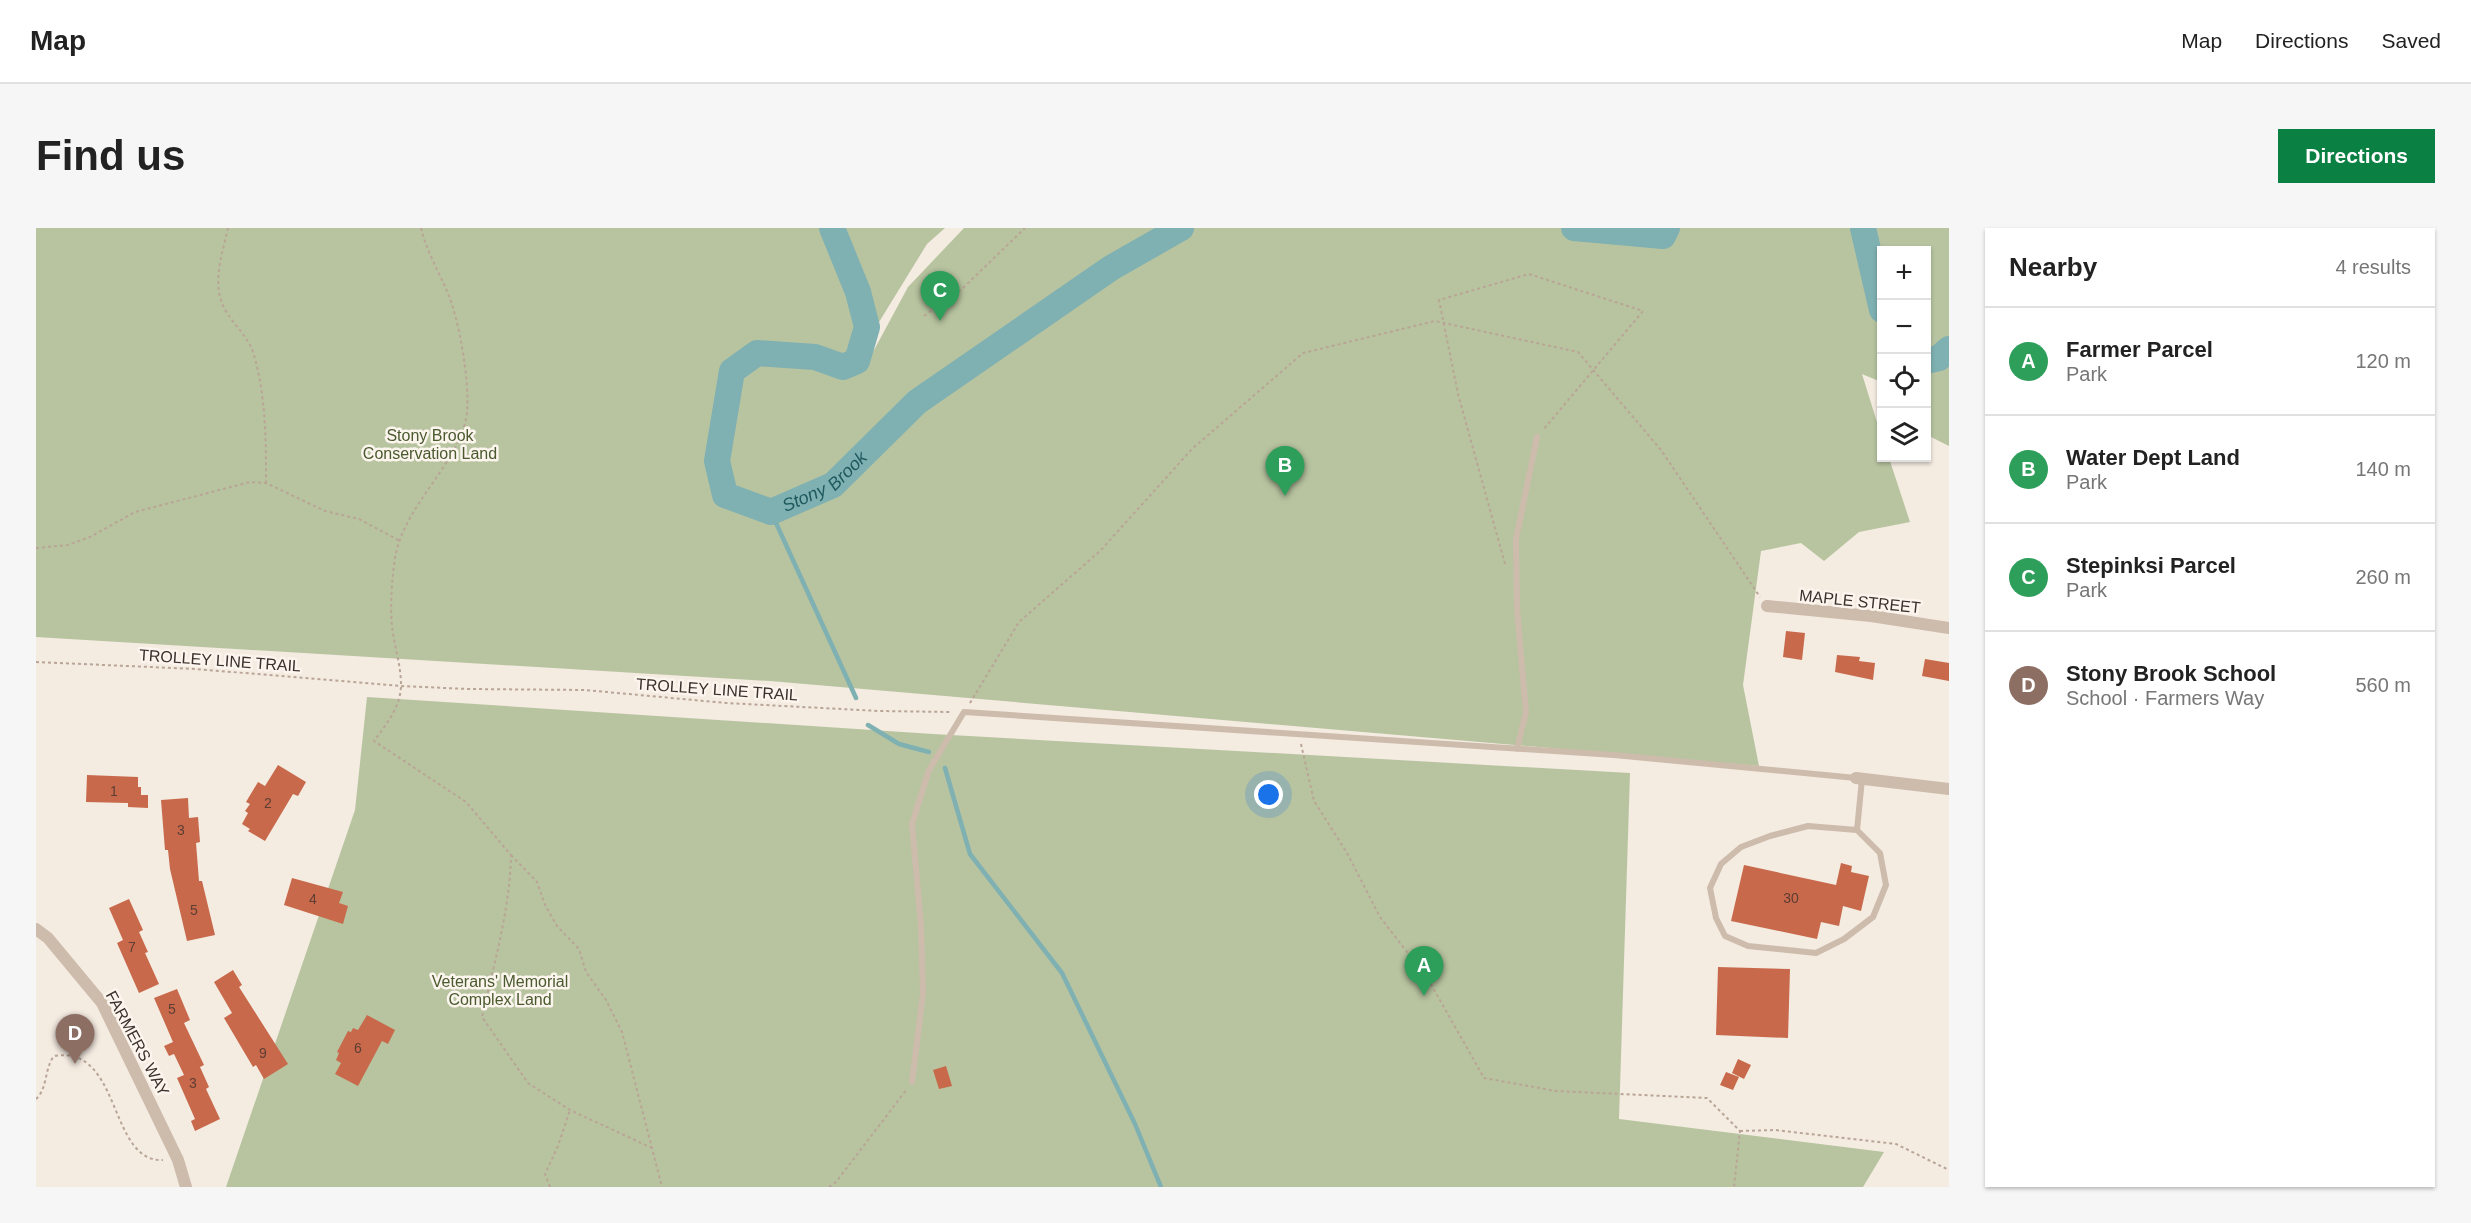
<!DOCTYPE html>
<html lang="en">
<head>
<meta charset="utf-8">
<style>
	:root { --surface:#fff; --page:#f6f6f6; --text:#222; --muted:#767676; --line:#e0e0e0; --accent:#0b8043 }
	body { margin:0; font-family:Arial,sans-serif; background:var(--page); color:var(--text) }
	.controls { position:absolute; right:18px; top:18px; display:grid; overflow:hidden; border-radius:0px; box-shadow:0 2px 4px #0004 }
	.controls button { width:54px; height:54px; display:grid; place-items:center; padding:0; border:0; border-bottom:2px solid var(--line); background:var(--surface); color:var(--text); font:30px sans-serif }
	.you { position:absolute; left:1233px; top:567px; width:21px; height:21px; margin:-15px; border:4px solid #fff; border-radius:50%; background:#1a73e8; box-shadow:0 0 0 9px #1a73e833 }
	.badge { display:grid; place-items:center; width:39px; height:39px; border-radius:50%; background:var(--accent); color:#fff; font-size:20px; font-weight:700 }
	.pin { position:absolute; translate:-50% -50px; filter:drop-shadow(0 2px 3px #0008) }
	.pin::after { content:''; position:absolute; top:32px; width:21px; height:18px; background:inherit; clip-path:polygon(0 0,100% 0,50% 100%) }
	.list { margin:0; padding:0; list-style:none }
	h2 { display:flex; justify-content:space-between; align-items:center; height:78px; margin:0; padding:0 24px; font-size:26px }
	h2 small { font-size:20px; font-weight:400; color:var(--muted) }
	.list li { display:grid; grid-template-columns:39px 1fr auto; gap:18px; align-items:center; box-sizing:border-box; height:108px; padding:0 24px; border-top:2px solid var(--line) }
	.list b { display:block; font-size:22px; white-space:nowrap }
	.list p { margin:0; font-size:20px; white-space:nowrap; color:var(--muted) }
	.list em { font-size:20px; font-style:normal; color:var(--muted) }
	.icon { flex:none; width:33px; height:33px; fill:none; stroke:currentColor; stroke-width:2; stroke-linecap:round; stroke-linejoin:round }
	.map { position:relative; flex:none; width:1913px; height:959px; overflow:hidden; border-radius:0px }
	header { display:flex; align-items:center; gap:36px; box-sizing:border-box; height:84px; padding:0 30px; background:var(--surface); border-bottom:2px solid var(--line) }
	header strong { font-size:28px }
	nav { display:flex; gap:33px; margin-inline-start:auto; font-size:21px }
	.intro { display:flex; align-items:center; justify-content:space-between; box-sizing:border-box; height:144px; padding:0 36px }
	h1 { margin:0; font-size:42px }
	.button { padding:15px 27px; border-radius:0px; background:var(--accent); color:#fff; font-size:21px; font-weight:700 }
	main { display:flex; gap:36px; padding:0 36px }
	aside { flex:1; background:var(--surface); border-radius:0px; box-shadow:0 2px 4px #0004 }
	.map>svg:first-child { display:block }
	.green { fill:#b8c4a0 }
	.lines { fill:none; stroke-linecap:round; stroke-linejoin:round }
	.stream { stroke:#7fb0b2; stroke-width:4.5 }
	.river { stroke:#7fb0b2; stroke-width:26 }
	.building { fill:#c8694b }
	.path { stroke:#b9a596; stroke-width:2; stroke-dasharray:3 3; stroke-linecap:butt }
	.service { stroke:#cdbbac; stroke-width:6 }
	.minor { stroke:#cdbbac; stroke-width:12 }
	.labels { text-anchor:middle; stroke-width:5; stroke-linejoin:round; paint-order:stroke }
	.number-label { font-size:14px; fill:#5e3e33 }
	.park-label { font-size:16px; fill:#4a5a2e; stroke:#fbf5ee }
	.street-label { font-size:16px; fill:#3b302b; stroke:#fbf5ee }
	.water-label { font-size:18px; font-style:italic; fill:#1f5a5e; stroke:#fbf5ee }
</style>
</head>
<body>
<header>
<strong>Map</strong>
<nav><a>Map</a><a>Directions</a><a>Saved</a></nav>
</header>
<div class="intro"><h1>Find us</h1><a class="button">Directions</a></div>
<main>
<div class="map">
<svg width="1913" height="959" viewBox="0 0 1913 959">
	<rect width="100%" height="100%" fill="#f4ebe1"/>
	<path class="green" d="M0,0H909L891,16L840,99L838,103L841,102L837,124L872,59L928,0H1913V218L1891,207L1890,22H1846L1845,154L1826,146L1845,207L1846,230H1853L1874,294L1823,304L1788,333L1765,315L1725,323L1707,457L1723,538L734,453L0,409Z
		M331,469L897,506L1594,545L1583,891L1848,924L1827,959H190L319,582Z"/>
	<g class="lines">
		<path class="stream" d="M735,284L820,470
			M832,497L863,516L893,524
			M909,540L934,626L1026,745L1099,896L1125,959"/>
		<g class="river">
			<path id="s1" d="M796,0L822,64L831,99L821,133L807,139L779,129L721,125L696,143L681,233L689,267L735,284L797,257L881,174L1075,40L1145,0"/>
			<path d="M1538,0L1627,8L1631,0"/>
			<path d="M1827,0L1846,82"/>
			<path d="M1890,133L1903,130L1913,121"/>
		</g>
	</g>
	<path class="building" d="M1750,403L1769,405L1766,432L1747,429Z
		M1801,427L1824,429L1823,433L1839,435L1837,452L1799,444Z
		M1889,431L1913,435V453L1886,448Z
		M242,537L270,554L262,568L257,566L229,613L212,603L214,601L206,596L212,585L209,583L214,576L210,574L222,554L229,558Z
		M51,547L102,549V559H105V567H112V580L92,579V575L50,574Z
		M152,570L153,590L162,589L164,614L160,615L163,653H166L179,707L151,713L134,641L132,622H129L125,572Z
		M1805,635L1816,638L1815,644L1833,648L1825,683L1807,678L1803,698L1785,694L1781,711L1695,693L1708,637L1800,657Z
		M256,650L307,664L303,675L312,678L307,696L248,677Z
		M93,671L107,702L103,704L112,724L109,725L123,756L103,765L81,715L87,712L73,680Z
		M1682,739L1754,741L1752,810L1680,807Z
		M197,742L206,757L203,759L252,836L228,851L220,837L217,839L188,790L196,785L178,754Z
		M141,761L154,792L148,795L168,837L164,839L173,859L170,861L184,891L159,903L155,893L159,891L141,850L148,847L138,826L133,828L128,818L137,814L118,770Z
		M331,787L359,802L352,816L346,813L322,858L299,846L305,835L300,832L303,825L301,824L312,803L315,804L317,800L322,802Z
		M1702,831L1715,837L1708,851L1696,845Z
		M910,838L916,858L903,861L897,842Z
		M1690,844L1703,849L1697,862L1684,857Z"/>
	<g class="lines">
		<path class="path" d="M192,0C186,27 174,59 191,85C200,99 213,110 218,127C230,169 230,212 230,255
			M385,0C390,22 402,42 411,63C423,90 434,155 431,184C426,233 368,276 359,330C356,348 354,379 356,398C358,417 365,437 365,457C365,478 350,497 338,513L430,574L475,627C474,681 458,736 446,789L492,855L534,882L616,920
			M888,88L926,61L989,0
			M0,320L32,317L54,309L99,284L214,254L230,255L289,283L323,291L364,313
			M1469,336L1422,166L1403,72L1493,46L1607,83L1507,202
			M0,434L160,441L365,458L432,461L549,462L690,475L843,483L915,484
			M934,475L983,394L1064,323L1156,221L1267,125L1399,93L1542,124L1625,222L1724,369
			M1265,516L1278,573L1311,625L1344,689L1392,751L1448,850L1520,863L1671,870L1704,903L1698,959
			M475,627L501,654L509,677L521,698L543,721L550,744L570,772L586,804L626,959
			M0,871C12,860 8,841 18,828C86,816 72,935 127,932
			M1704,903L1739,902L1860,916L1913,942
			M514,959L509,946L522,918L534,882
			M793,959L800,954L871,861"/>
		<path class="service" d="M1481,521L1490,484L1481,381L1480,311L1501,209
			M1821,602L1772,598L1734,608L1705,619L1685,636L1674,660L1680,690L1689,708L1712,718L1780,725L1808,711L1837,689L1850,657L1844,625L1821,602L1826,551
			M876,854L887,765L885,697L876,596L893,542L928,484L1578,527L1820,550"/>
		<path class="minor" d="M1731,378L1835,388L1913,400
			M1820,550L1913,561
			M0,701L12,710L66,775L142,932L150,959"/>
	</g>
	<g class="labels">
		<g class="number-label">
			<text x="78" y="568">1</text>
			<text x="232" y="580">2</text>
			<text x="145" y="607">3</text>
			<text x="1755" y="675">30</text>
			<text x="277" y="676">4</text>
			<text x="158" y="687">5</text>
			<text x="96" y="724">7</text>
			<text x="136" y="786">5</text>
			<text x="322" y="825">6</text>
			<text x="227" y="830">9</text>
			<text x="157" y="860">3</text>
		</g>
		<g class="park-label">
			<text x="394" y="213">Stony Brook<tspan x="394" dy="18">Conservation Land</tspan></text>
			<text x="464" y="759">Veterans' Memorial<tspan x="464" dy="18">Complex Land</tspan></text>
		</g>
		<g class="street-label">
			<text transform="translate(1824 373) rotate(6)" y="6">MAPLE STREET</text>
			<text transform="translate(184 432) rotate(4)" y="6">TROLLEY LINE TRAIL</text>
			<text transform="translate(681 461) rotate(4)" y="6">TROLLEY LINE TRAIL</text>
			<text transform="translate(102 815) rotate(62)" y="6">FARMERS WAY</text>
		</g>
		<g class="water-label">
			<text dy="6" stroke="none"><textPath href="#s1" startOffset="512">Stony Brook</textPath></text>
		</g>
	</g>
</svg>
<div class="controls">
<button>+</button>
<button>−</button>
<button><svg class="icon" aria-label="locate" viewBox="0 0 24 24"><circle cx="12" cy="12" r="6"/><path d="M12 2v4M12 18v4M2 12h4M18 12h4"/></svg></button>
<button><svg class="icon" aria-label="layers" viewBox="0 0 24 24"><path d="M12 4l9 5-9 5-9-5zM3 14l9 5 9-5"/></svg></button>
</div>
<div class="you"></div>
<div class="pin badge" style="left:1388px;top:768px;background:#2e9e5b">A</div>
<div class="pin badge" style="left:1249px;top:268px;background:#2e9e5b">B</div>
<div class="pin badge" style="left:904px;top:93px;background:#2e9e5b">C</div>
<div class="pin badge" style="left:39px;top:836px;background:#8d6e63">D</div>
</div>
<aside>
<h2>Nearby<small>4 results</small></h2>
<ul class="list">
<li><span class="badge" style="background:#2e9e5b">A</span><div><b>Farmer Parcel</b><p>Park</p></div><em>120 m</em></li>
<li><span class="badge" style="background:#2e9e5b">B</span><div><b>Water Dept Land</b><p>Park</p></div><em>140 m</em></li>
<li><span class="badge" style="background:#2e9e5b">C</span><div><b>Stepinksi Parcel</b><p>Park</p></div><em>260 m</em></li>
<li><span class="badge" style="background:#8d6e63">D</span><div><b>Stony Brook School</b><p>School · Farmers Way</p></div><em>560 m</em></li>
</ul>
</aside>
</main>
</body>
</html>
